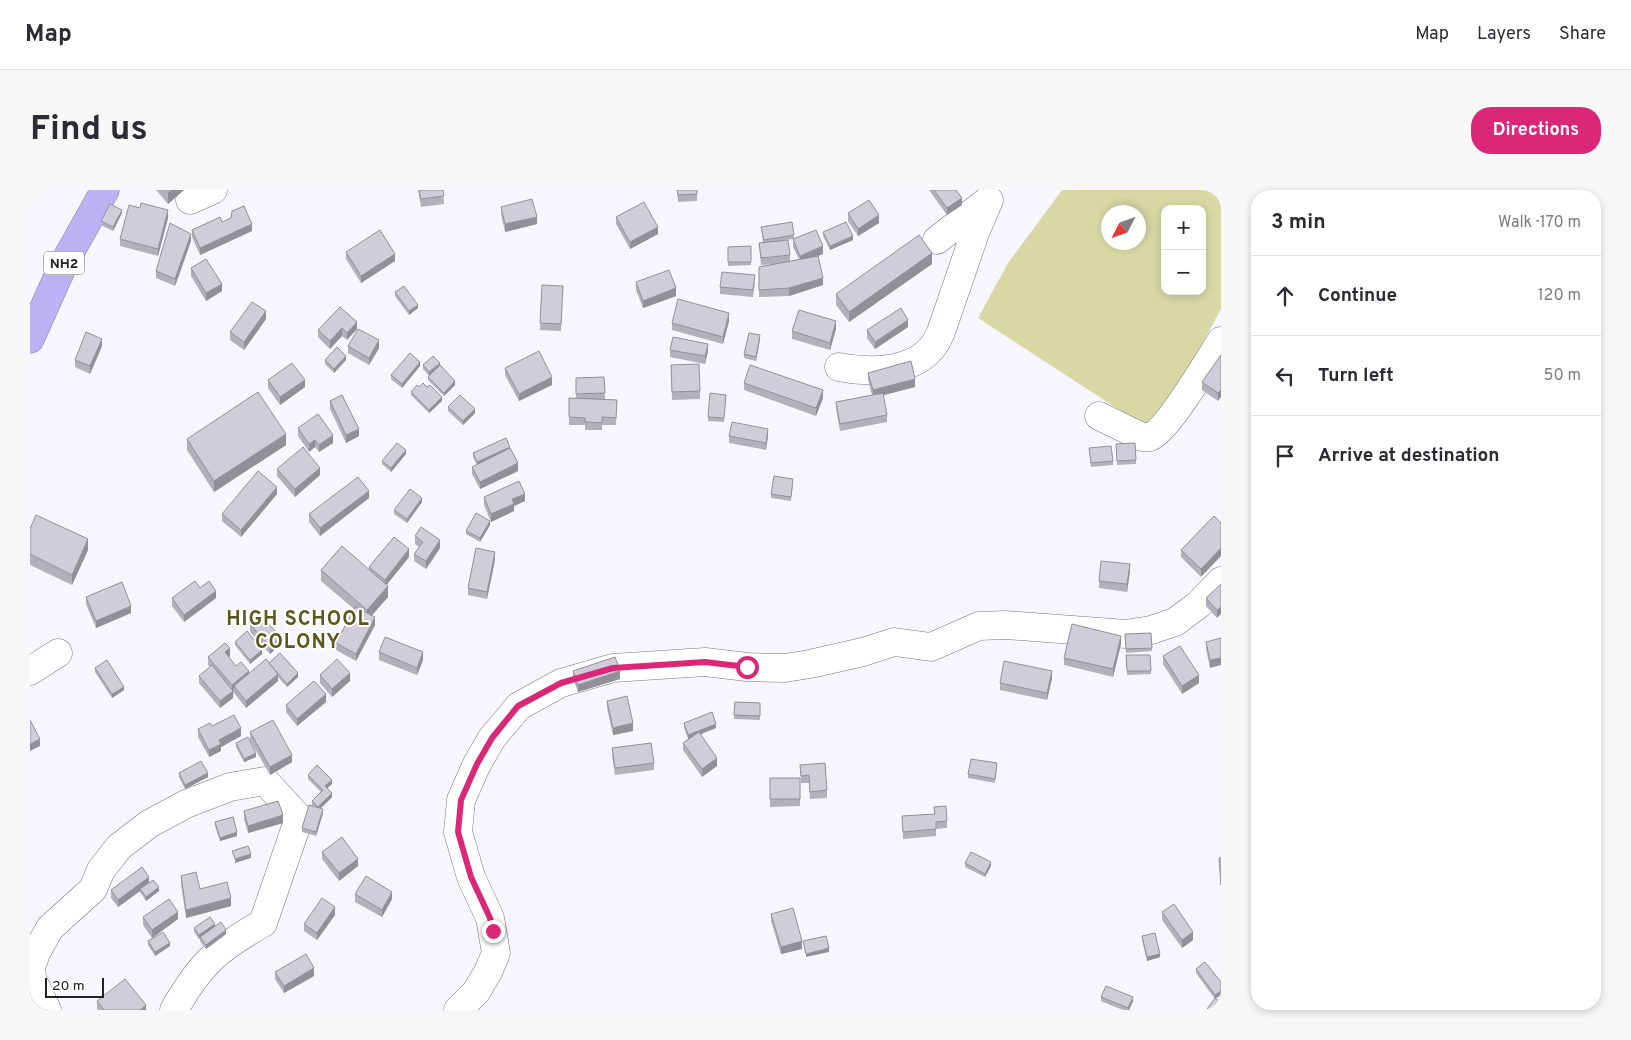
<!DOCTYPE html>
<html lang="en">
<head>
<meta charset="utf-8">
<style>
	:root { --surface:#fff; --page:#f7f7f7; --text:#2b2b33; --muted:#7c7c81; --line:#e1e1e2; --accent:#db2777 }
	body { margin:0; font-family:Overpass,sans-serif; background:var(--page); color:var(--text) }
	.controls { position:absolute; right:15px; top:15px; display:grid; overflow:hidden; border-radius:10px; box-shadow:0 2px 8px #0003 }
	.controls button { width:45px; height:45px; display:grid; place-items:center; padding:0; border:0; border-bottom:1px solid var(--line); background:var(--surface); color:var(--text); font:25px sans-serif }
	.compass { position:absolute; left:1071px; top:15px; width:45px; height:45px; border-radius:50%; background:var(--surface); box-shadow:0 2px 8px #0003; rotate:228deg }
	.scale { position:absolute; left:15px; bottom:12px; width:59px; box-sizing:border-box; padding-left:5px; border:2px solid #222126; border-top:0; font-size:14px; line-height:18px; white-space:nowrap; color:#222126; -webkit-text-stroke:4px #fff; paint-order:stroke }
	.stop { position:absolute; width:15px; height:15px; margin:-11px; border:4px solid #db2777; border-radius:50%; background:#fff }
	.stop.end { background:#db2777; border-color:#fff; box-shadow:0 1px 5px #0008 }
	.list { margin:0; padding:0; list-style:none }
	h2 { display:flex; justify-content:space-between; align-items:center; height:65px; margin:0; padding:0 20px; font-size:21px }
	h2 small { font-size:16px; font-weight:400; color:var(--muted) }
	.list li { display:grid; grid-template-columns:32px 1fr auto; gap:15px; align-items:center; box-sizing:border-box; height:80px; padding:0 20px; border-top:1px solid var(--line) }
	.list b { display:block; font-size:19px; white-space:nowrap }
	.list em { font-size:16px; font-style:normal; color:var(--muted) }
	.icon { flex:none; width:28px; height:28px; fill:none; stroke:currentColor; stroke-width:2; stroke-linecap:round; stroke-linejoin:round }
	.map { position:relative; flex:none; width:1191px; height:820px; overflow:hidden; border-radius:20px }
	header { display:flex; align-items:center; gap:30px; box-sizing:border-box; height:70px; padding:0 25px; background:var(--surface); border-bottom:1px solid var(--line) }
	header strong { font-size:24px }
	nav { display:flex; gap:28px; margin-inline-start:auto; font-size:18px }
	.intro { display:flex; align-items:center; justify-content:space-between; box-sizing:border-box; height:120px; padding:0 30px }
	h1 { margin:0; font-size:35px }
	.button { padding:12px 22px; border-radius:20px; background:var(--accent); color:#fff; font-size:18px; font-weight:700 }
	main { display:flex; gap:30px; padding:0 30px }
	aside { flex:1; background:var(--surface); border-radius:20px; box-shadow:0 2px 8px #0003 }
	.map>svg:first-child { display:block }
	.green { fill:#d8d8a5; fill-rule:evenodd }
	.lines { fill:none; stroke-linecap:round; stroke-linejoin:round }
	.minor-casing { stroke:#767580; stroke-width:29 }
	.highway-casing { stroke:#867fab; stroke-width:29 }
	.minor { stroke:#fff; stroke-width:28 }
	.highway { stroke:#bcb1f3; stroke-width:28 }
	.wall { fill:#b2b0bb; fill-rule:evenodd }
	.shaded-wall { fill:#919099 }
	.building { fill:#cfcdda; stroke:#919099 }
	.route { stroke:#db2777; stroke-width:6 }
	.labels { text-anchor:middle; stroke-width:4; stroke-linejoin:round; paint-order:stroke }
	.shield { fill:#fff; stroke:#646467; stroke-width:1 }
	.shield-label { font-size:14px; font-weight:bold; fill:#222126 }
	.district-label { font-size:20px; font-weight:bold; letter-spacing:1px; fill:#5a581d; stroke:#fff }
</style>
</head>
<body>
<header>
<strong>Map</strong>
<nav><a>Map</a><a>Layers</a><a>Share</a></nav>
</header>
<div class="intro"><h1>Find us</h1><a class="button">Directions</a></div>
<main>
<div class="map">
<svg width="1191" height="820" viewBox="0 0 1191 820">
	<rect width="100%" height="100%" fill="#f7f6fe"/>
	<path class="green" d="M1032,0H1191V119L1137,217L1114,236L948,128L978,73ZM1135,19H1172V101H1135ZM1078,22H1108V52H1078Z"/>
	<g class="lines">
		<defs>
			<path id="minor" d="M160,10L183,0
				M907,50L956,12
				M809,177C839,183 884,183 904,155C907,151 909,146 911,142L945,43L959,10
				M1069,226L1112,247C1115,247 1118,248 1120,247C1138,240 1178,171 1191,151
				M0,481L28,463
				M17,820L2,789L1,777L6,763L20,738L63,699L71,680L89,657L119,634L156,614L200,597L235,591L269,628L233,733C187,759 170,774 144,820
				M428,820L446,802L458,782L466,763L460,728L441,687L428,642L431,610L447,574L462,548L489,516L531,493L583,478L675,472L717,477L755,478L780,474L833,462L864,452L901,457L949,436L975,435L1096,444L1121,440L1145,432L1168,415L1191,391"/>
			<path id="highway" d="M0,149L34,73L75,0"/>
		</defs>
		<use href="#minor" class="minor-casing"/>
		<use href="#highway" class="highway-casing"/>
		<use href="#minor" class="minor"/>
		<use href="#highway" class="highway"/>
	</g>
	<path class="wall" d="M126,0H154L138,14Z
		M388,0H413L414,14L391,17Z
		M647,0H667V11L648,12Z
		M899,0H926L932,15L917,25Z
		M471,17L507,34L475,42L471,24Z
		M92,23L83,41L71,35V31Z
		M818,23L849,33L828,46L818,31Z
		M586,27L628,44L600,59L586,34Z
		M138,28L128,66L90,56V49Z
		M192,32L222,41L170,65L162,47V40Z
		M731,37L764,45V49L793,64L788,66L793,95L759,106L729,107V77L743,74L731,75L729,53H733ZM763,49V57L769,69L760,71V65L756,50Z
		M793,42L823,50L800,60L793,46Z
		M161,51L145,96L126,88V81Z
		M721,56V75L698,76V57Z
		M316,62L365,71L331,93L316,69Z
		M902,74L819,132L806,115V104Z
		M161,78L192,101L176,111L161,86Z
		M606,92L646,106L613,118L606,100Z
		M725,93L723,107L690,104V97Z
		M512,95L533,96L531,141L510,140Z
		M365,102L388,118L379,125L365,106Z
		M310,117L327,139L317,150L312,146L300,159L288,147V140Z
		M236,129L214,160L200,150V142Z
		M699,131L693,154L642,140V133Z
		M878,137L845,159L837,148V140Z
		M806,139L800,160L762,149V141Z
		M730,149L726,171L714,168V164Z
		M72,156L60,184L45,177V170Z
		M318,156L349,158L339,175L318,163Z
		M640,160L678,161L675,174L640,167Z
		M1191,165L1188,211L1172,200V192Z
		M295,170H316L304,183L295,174Z
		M393,175L410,176L425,195L414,206L398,190V187L399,186L393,179Z
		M641,175L670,201V209L642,210Z
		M390,176L372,198L361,189V185Z
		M475,178L522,195L489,211L475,185Z
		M838,183L885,197L853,205L857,225V232L810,241L806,219V212L842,205L838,190Z
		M574,187L575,209L587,210L586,235H572V240H555V235H539V208H546V188Z
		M238,190L275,197L250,215L238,198Z
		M714,193L793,208L786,226L714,200Z
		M389,197L412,211L399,223L381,205V202Z
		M696,205L694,232L678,231V227Z
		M300,211L329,246L316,253L300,219Z
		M418,217L445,223L433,235L418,221Z
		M268,238L303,253L289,262L285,257L279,262L268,246Z
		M699,246H738L736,260L699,253Z
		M157,249L256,255L184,302L157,260Z
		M1105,253L1106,274L1087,275L1086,254Z
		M480,258L488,281L450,299L442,284V277L447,275L443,267V263Z
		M1059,258L1083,271V275L1061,277Z
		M376,264L361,282L352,274V271Z
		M247,279L290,285L265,307L247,286Z
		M763,293L761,311L741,308V304Z
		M247,304L211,347L192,331V324Z
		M454,307L495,311L484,316V321L461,332L454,315Z
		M339,308L290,346L279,332V324Z
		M392,312L377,333L364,324V320Z
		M1184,326L1171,387L1151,367V360Z
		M460,335L450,352L436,344V341Z
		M0,339L58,360L42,395L0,375Z
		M385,346L410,358L396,379L384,371V364L389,357L385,354Z
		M379,367L356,395L358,407L342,425L345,435L326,471L306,460V453L324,419L291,391V380H339V377Z
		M465,370L457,409L438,405V398Z
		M1100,381L1097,402L1069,398V391Z
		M1191,394L1187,428L1176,416V408Z
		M170,398L186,408L154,432L142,416V408Z
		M56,407L101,423L66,438L56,414Z
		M220,434L251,454L240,464L220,442Z
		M1121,443L1122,461L1096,463L1095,444Z
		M1191,448L1180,478L1176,459V452Z
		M205,452L232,464L220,474L205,455Z
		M1091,454L1083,487L1034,475V468Z
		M349,462L393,470L387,485L349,470Z
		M1096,465H1120L1121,484L1097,485Z
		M200,466L198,467L206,476L219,483L239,473L268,487L257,497L248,487V491L216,518L204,503V501H203V508L190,518L169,493V486L180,477L178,475V467Z
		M1133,466L1169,493L1152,504L1133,474Z
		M65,478L94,500L82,508L65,482Z
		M543,481L590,489L548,502L543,488Z
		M290,485L320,491L302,507L290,493Z
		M1022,488L1017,510L970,500V493Z
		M577,511L603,541L583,545L577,518Z
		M296,512L267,536L256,522V515Z
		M705,512L730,513V530L704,529Z
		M654,533L686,538L671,544L687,576L672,587L653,560V553L660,548L658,549L654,537Z
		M168,539L211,546L191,557V561L179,567L168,547Z
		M220,542L262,572L240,585L220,550Z
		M206,553L226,567L214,572L206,557Z
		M582,558L624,573V580L585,585L582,565Z
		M770,575L797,600V608L780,609L779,593H771Z
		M967,577L965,593L938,588V584Z
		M149,583L178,587L155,599L149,587Z
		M278,585L302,594L297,598L302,607L291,618L293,623L286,646L272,642V638L283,616L282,615V611L291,602L278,589Z
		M740,588H770V616L740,617Z
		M904,617L917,631V638L906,639V646L873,649L872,626L904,624Z
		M214,621L253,633L218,643L214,629Z
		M185,632L207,646L190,651L185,636Z
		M292,662L328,676L309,691L292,669Z
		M935,673L961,676L955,687L935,677Z
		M151,686L170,699L201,716L156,728L151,694Z
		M119,692L129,701L116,711L110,702V701L88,717L81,708V700Z
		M325,704L362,709L352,727L325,712Z
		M1132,722L1163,750L1152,758L1132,730Z
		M741,724L772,759L751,764L741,731Z
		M305,725L287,750L274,741V734Z
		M113,727L148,729L122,748L113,735Z
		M185,736L196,744L176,759L170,751V748L169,749L164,742V738Z
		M1112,746L1130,767L1117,771L1112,750Z
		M118,751L140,756L125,766L118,755Z
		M1166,779L1191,792L1186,809L1191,820H1177L1185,809L1166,783Z
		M245,782L284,786L254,803L245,789Z
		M1071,807L1103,811L1099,820H1093L1071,811Z
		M67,811L116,819L117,820H68L67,819Z"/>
	<path class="shaded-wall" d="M141,0H154L138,14V3Z
		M932,8V15L917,25V18Z
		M92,20V23L83,41V37Z
		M138,20V28L128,66V59Z
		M849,25V33L828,46V39Z
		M507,27V34L475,42V34Z
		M222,34V41L170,65V58Z
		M628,37V44L600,59V52Z
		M161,44V51L145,96V89Z
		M823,46V50L800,60V56Z
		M793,56V64L770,73V66Z
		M902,63V74L819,132V122Z
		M365,64V71L331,93V86Z
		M793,88V95L759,106V98Z
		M192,94V101L176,111V103Z
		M646,98V106L613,118V111Z
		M388,115V118L379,125V121Z
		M236,121V129L214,160V152Z
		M699,123V131L693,154V147Z
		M878,130V137L845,159V152Z
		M806,131V139L800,160V153Z
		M327,132V139L317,150V143Z
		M312,138V146L300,159V151Z
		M730,145V149L726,171V167Z
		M72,149V156L60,184V176Z
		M349,150V158L339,175V168Z
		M678,154V161L675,174V166Z
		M316,166V170L304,183V179Z
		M390,172V176L372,198V194Z
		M410,173V176L399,186V182Z
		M522,187V195L489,211V204Z
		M885,189V197L843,208V200Z
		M275,190V197L250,215V207Z
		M425,191V195L414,206V203Z
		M793,200V208L786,226V218Z
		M1191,200V207L1188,211V203Z
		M412,207V211L399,223V220Z
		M445,219V223L433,235V231Z
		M329,239V246L316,253V245Z
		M738,239V246L736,260V253Z
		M256,244V255L184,302V291Z
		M303,245V253L289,262V255Z
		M285,250V257L279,262V254Z
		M480,257V261L447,276V272Z
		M376,260V264L361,282V278Z
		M488,273V281L450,299V292Z
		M290,278V285L265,307V299Z
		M247,297V304L211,347V340Z
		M339,301V308L290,346V338Z
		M495,304V311L484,316V321L461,332V324L482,309Z
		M392,308V312L377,333V329Z
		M460,331V335L450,352V348Z
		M58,349V360L42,395V385Z
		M410,350V358L396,379V371Z
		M1191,358V366L1171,387V379Z
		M379,359V367L355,397V390Z
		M465,362V370L457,409V402Z
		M1100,374V381L1097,402V394Z
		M358,396V407L337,431V420Z
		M186,401V408L154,432V425Z
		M101,416V423L66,438V431Z
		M1191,417V424L1187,428V420Z
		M345,427V435L326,471V464Z
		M1091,446V454L1083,487V479Z
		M251,447V454L240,464V457Z
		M200,458V466L195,470V462Z
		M232,460V464L220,474V470Z
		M393,462V470L387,485V478Z
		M1191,468V475L1180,478V470Z
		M219,481V489L204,496L203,508L190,518V511L202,502V495Z
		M590,481V489L548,502V495Z
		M1022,481V488L1017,510V503Z
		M268,483V487L257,497V494Z
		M320,483V491L302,507V499Z
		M248,484V491L216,518V511Z
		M1169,485V493L1152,504V496Z
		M94,497V500L82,508V504Z
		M296,504V512L267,536V529Z
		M603,533V541L583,545V538Z
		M686,534V538L658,549V545Z
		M211,538V546L191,557V561L179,567V560L189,550Z
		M10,549V556L0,561V554Z
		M226,563V567L214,572V569Z
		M262,565V572L240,585V577Z
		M687,568V576L672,587V579Z
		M178,583V587L155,599V595Z
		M302,590V594L295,600V596Z
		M302,603V607L288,621V617Z
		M293,619V623L286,646V642Z
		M253,625V633L218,643V636Z
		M207,642V646L190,651V648Z
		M221,664V668L205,673V669Z
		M328,669V676L309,691V683Z
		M961,672V676L955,687V684Z
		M119,687V694L110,699V701L88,717V710Z
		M129,697V701L116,711V707Z
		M362,702V709L352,727V720Z
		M201,708V716L156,728V720Z
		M305,717V725L287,750V743Z
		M148,722V729L122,748V740Z
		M185,734V738L169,749V745Z
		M196,740V744L176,759V755Z
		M1163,742V750L1152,758V750Z
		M772,751V759L751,764V757Z
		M140,753V756L125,766V762Z
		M799,758V762L776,767V764Z
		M1130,764V767L1117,771V767Z
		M284,778V786L254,803V796Z
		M1191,801V805L1185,809V805Z
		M1103,807V811L1099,820H1098V818Z
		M116,815V820H110Z"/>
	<path class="building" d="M389,0H413L414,6L391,9Z
		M647,0H667V4L648,5Z
		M904,0H926L932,8L917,18Z
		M502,9L507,27L475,34L471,17Z
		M839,10L849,25L828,39L818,23Z
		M614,12L628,37L600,52L586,27Z
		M111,13L138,20L128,59L90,49L99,15L110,18Z
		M80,14L92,20L83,37L71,31Z
		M214,16L222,34L170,58L162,40L190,27L192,32L201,28L202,21Z
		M762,32L764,45L734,50L731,37Z
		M816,32L823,46L800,56L793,42Z
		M140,33L161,44L145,89L126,81Z
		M350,40L365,64L331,86L316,62Z
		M786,40L793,56L770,66L763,49Z
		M889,45L902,63L819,122L806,104Z
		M758,50L760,65L731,68L729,53Z
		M721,56V72H698V57Z
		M788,66L793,88L759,98L729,100V77Z
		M176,69L192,94L176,103L161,78Z
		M639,80L646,98L613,111L606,92Z
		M692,82L725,85L723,100L690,97Z
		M512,95L533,96L531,134L510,133Z
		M374,96L388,115L379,121L365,102Z
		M648,109L699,123L693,147L642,133Z
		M222,112L236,121L214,152L200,142Z
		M310,117L327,132L317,143L312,138L300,151L288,140Z
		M871,118L878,130L845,152L837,140Z
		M769,120L806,131L800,153L762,141Z
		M328,139L349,150L339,168L318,156Z
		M56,142L72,149L60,176L45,170Z
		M719,143L730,145L726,167L714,164Z
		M643,147L678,154L675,166L640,160Z
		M307,157L316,166L304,179L295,170Z
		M509,161L522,187L489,204L475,178Z
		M380,163L390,172L372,194L361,185Z
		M1191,165V200L1188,203L1172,192Z
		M403,166L410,173L399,182L393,175Z
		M881,171L885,189L843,200L838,183Z
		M262,173L275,190L250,207L238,190Z
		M669,174L670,201L642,202L641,175Z
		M410,175L425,191L414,203L398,187Z
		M720,175L793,200L786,218L714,193Z
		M574,187L575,203L546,204V188Z
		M393,193L397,197L400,195L412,207L399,220L381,202L387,195L389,197Z
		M228,202L256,244L184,291L157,249Z
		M680,203L696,205L694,228L678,227Z
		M853,203L857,225L810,234L806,212Z
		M312,205L329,239L316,245L300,211Z
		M430,205L445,219L433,231L418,217Z
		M539,208L587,210L586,228L572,227V233L555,232V228L539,227Z
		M288,224L303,245L289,255L285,250L279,254L268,238Z
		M702,232L738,239L736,253L699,246Z
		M476,248L480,257L447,272L443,263Z
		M367,253L376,260L361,278L352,271Z
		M1105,253L1106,270L1087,271L1086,254Z
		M1081,256L1083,271L1061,273L1059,258Z
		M273,257L290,278L265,299L247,279Z
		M480,258L488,273L450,292L442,277Z
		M228,281L247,297L211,340L192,324Z
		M744,286L763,289L761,307L741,304Z
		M328,287L339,301L290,338L279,324Z
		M489,291L495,304L482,309L484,314L461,324L454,307Z
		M380,299L392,308L377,329L364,320Z
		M446,323L460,331L450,348L436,341Z
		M6,325L58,349L42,385L0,364V339Z
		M1184,326L1191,333V358L1171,379L1151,360Z
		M391,337L410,350L396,371L384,364L393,352L385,346Z
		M364,347L379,359L355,390L339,377Z
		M312,356L358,396L337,420L291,380Z
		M446,358L465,362L457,402L438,398Z
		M1071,371L1100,374L1097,394L1069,391Z
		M165,391L170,398L179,391L186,401L154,425L142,408Z
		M92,392L101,416L66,431L56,407Z
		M1191,394V417L1187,420L1176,408Z
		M325,417L345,427L326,464L306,453Z
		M230,425L251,447L240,457L220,434Z
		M1042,434L1091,446L1083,479L1034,468Z
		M217,441L232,460L220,470L205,452Z
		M1121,443L1122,458L1096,459L1095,444Z
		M355,447L393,462L387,478L349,462Z
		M1191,448V468L1180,470L1176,452Z
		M195,453L200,458L195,462L206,476L211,472L219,481L202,495L178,467Z
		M1150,456L1169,485L1152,496L1133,466Z
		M250,463L268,483L257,494L239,473Z
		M1096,465H1120L1121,481H1097Z
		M585,467L590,481L548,495L543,481Z
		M236,469L248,484L216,511L204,496Z
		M307,469L320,483L302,499L290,485Z
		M77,470L94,497L82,504L65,478Z
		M974,471L1022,481L1017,503L970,493Z
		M182,475L203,501L190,511L169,486Z
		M284,491L296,504L267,529L256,515Z
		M597,506L603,533L583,538L577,511Z
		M705,512L730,513V526L704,525Z
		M682,522L686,534L658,545L654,533Z
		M204,525L211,538L189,550L191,554L179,560L168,539L180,533L182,536Z
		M0,530L10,549L0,554Z
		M243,530L262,565L240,577L220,542Z
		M669,542L687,568L672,579L653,553Z
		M218,547L226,563L214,569L206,553Z
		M621,553L624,573L585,578L582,558Z
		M941,569L967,573L965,589L938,584Z
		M171,571L178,583L155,595L149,583Z
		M795,573L797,600L780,602L779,585L771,586L770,575Z
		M287,575L302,590L295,596L302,603L288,617L282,611L293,600L278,585Z
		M740,588H770V609H740Z
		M248,611L253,625L218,636L214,621Z
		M279,615L293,619L286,642L272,638Z
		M916,616L917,631L906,632V639L873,642L872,626L905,624L904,617Z
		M203,627L207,642L190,648L185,632Z
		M312,647L328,669L309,683L292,662Z
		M218,656L221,664L205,669L202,661Z
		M941,662L961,672L955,684L935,673Z
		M1191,667V695L1189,668Z
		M112,677L119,687L88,710L81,700Z
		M166,682L170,699L197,692L201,708L156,720L151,686Z
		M336,686L362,702L352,720L325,704Z
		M123,690L129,697L116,707L110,699Z
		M292,708L305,717L287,743L274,734Z
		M139,709L148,722L122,740L113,727Z
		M1144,714L1163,742L1152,750L1132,722Z
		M763,718L772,751L751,757L741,724Z
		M180,727L185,734L169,745L164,738Z
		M191,732L196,740L176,755L170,747Z
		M133,742L140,753L125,762L118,751Z
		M1125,743L1130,764L1117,767L1112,746Z
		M796,746L799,758L776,764L773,751Z
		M276,764L284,778L254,796L245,782Z
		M1175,772L1191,792V801L1185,805L1166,779Z
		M95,789L116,815L110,820H74L67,811Z
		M1076,796L1103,807L1098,818L1071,807Z
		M1185,808L1191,813V820H1179L1177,819Z"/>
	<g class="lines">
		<path class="route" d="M463,741L460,728L441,687L428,642L431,610L447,574L462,548L488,516L531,493L583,478L675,472L717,477"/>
	</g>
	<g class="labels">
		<rect class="shield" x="14" y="61.5" width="40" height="23" rx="4"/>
		<g class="shield-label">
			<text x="34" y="78">NH2</text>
		</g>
		<g class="district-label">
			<text x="268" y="435">HIGH SCHOOL<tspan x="268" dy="23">COLONY</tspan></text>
		</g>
	</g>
</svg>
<div class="controls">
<button>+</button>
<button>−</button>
</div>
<svg class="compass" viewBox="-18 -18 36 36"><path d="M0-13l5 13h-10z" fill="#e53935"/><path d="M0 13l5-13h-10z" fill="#7c7c81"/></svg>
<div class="scale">20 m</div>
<div class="stop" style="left:717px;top:477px"></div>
<div class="stop end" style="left:463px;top:741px"></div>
</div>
<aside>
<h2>3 min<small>Walk · 170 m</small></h2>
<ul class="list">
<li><svg class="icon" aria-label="ahead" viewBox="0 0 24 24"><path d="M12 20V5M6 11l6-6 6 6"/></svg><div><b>Continue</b></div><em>120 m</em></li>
<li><svg class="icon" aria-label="left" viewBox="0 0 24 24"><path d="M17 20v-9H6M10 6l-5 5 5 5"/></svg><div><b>Turn left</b></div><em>50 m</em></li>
<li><svg class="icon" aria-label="arrive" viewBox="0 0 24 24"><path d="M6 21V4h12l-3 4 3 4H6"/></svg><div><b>Arrive at destination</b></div></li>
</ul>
</aside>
</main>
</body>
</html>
